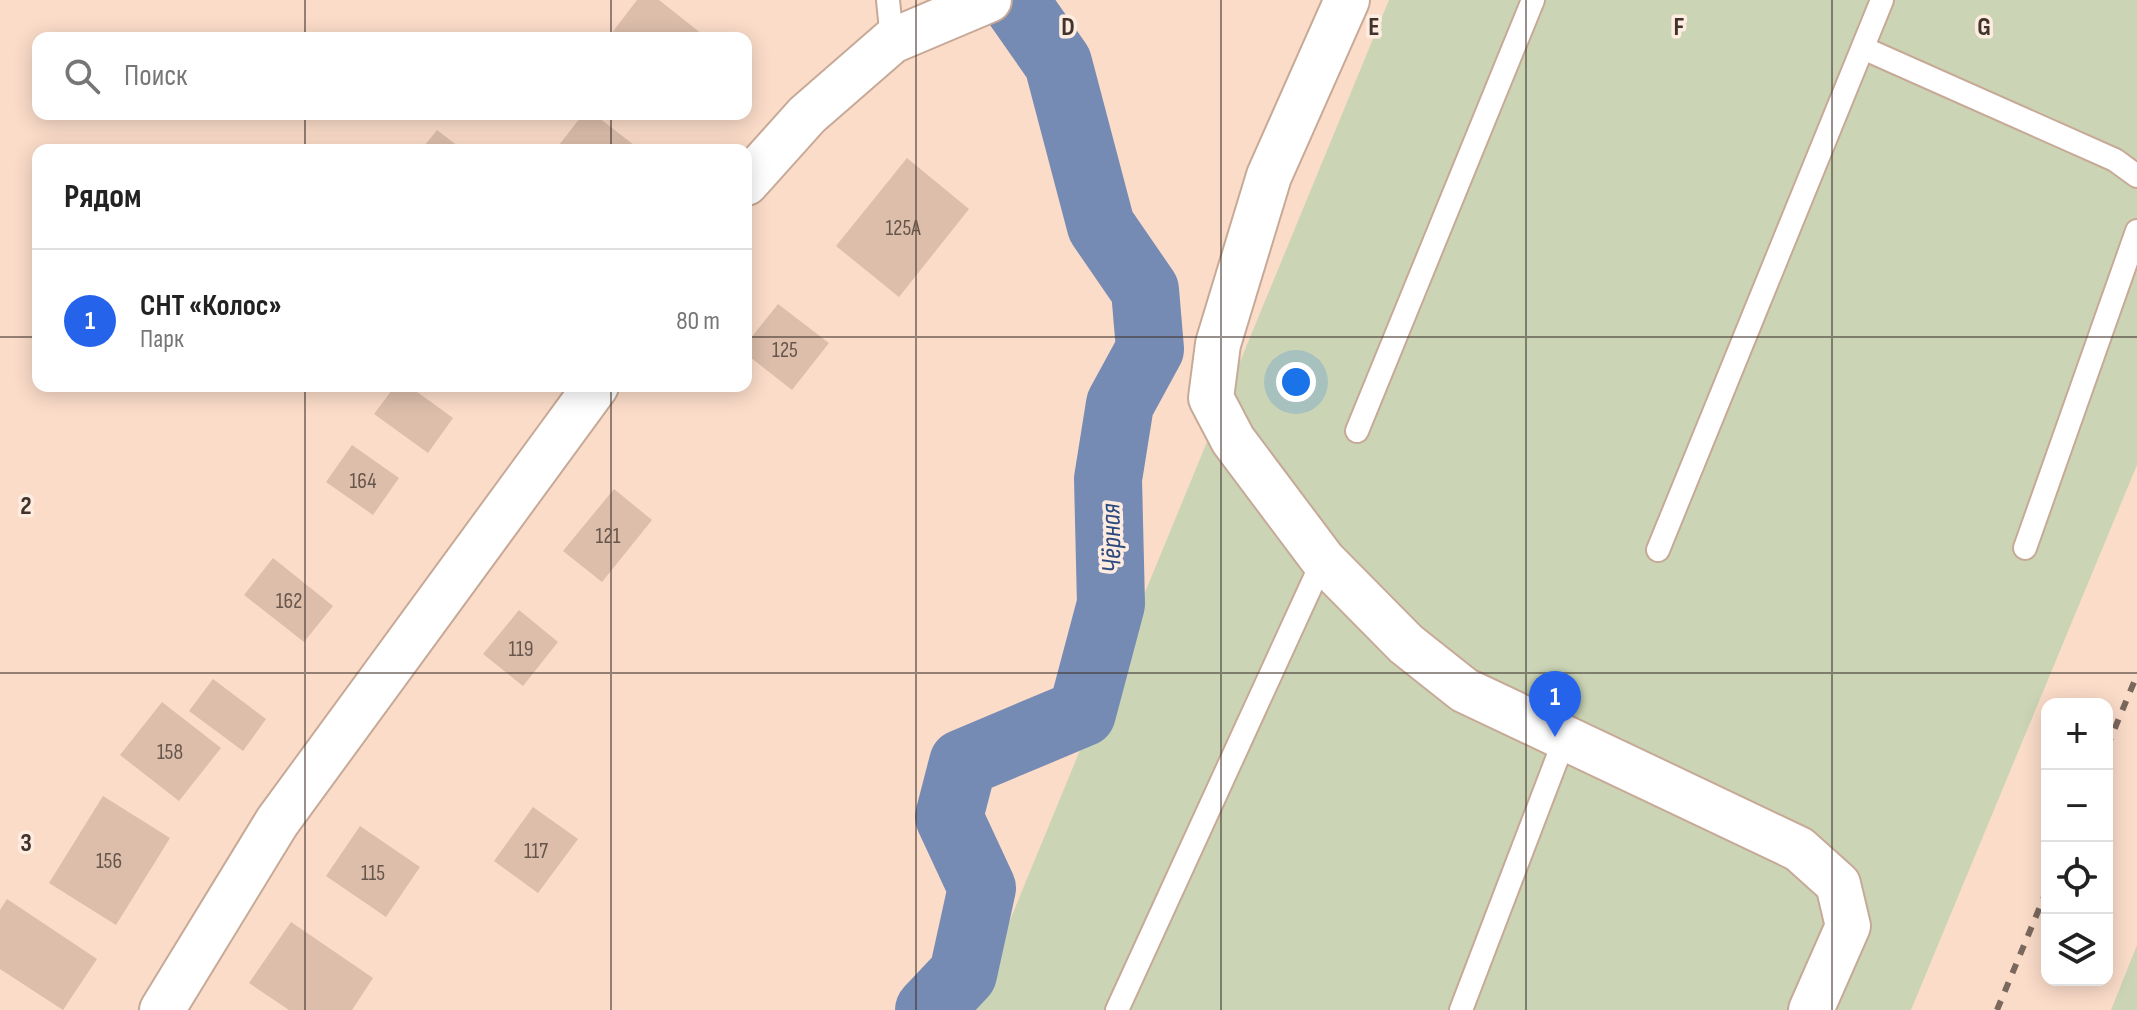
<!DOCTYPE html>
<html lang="ru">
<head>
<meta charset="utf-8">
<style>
	:root { --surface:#fff; --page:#f2f2f2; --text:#222; --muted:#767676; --line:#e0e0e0; --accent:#2563eb }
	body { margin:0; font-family:"Sofia Sans Condensed",sans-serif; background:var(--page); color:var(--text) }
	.controls { position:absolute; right:24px; bottom:24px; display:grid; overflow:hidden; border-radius:16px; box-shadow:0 4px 20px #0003 }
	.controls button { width:72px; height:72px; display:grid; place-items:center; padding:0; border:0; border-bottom:2px solid var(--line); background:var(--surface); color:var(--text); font:40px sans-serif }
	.you { position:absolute; left:1296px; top:382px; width:28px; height:28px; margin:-20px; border:6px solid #fff; border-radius:50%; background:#1a73e8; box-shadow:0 0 0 12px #1a73e833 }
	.badge { display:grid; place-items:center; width:52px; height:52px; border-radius:50%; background:var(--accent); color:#fff; font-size:26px; font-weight:700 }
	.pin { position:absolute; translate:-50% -66px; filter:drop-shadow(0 2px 4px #0008) }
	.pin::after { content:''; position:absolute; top:42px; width:28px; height:24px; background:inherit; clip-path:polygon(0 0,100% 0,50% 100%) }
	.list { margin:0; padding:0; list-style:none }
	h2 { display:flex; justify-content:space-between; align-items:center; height:104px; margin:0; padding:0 32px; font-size:34px }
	h2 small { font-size:26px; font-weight:400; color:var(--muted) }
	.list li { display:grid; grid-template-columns:52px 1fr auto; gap:24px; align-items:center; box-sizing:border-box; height:144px; padding:0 32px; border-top:2px solid var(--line) }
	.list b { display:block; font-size:30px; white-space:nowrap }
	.list p { margin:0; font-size:26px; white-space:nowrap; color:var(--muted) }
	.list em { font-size:26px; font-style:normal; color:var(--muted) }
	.icon { flex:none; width:44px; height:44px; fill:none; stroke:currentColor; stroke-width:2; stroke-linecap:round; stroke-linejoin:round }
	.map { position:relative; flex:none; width:2137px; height:1010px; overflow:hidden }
	.search { position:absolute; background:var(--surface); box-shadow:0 4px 20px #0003; left:32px; top:32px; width:720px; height:88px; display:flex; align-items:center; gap:20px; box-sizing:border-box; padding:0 28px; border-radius:16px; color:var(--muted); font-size:30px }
	.panel { position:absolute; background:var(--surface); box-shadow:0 4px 20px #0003; left:32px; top:144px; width:720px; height:248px; border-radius:16px }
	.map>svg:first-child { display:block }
	.green { fill:#cbd5b5 }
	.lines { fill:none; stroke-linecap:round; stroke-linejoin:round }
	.river { stroke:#758bb3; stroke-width:68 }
	.building { fill:#dcbeab }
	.service-casing { stroke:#c7a997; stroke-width:26 }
	.minor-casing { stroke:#c7a997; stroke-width:48 }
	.service { stroke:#fff; stroke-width:22 }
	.minor { stroke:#fff; stroke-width:44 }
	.rail { stroke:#7b685d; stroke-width:6; stroke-dasharray:10 10; stroke-linecap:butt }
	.grid { fill:none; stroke:#40332c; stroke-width:2; stroke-opacity:0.55 }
	.labels { text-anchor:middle; stroke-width:7; stroke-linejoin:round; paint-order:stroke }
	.number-label { font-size:22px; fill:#67564c }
	.water-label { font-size:28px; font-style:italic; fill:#2d4a7f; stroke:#ffece0 }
	.grid-label { font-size:26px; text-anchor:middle; font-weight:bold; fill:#40332c; stroke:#ffece0; stroke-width:7; stroke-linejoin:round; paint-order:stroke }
</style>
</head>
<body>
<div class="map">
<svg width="2137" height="1010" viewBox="0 0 2137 1010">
	<rect width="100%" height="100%" fill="#fbdcc9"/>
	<path class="green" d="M1389,0H2137V465L1911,1010H973Z
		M2137,945V1010H2111Z"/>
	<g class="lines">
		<path class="river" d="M929,1010L963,974L982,888L949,817L963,763L1082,713L1111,604L1108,479L1120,404L1150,349L1145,290L1101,226L1058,63L1014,0"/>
	</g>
	<path class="building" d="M637,0H659L707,38H608Z
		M583,114H594L634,145L630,150H558L556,149Z
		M437,130L463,150H421Z
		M907,158L969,209L899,297L836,246Z
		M778,304L829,343L792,390L746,354V344Z
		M395,386H409L453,418L428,453L374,414Z
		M352,445L399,478L373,515L326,482Z
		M614,489L652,520L602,582L563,551Z
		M273,558L333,606L304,642L244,595Z
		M519,610L558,642L523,686L483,654Z
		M213,679L266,719L243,751L189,711Z
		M162,702L221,748L179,801L120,755Z
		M103,796L170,838L116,925L49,883Z
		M533,807L578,839L538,893L494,861Z
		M360,826L420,867L386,917L326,876Z
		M7,899L97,959L63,1010L0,969V910Z
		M291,922L373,978L352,1010H289L249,983Z"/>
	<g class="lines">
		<defs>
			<path id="service" d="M888,0L892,41
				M1863,48L2115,160L2137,176
				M1357,431L1533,0
				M2025,548L2137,231
				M1658,550L1882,0
				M1117,1010L1323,560
				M1461,1010L1565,738"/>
			<path id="minor" d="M1347,0L1269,176L1218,344L1211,398L1233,440L1323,560L1406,644L1464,690L1799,849L1838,884L1848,926L1811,1010
				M746,183L807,115L892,41L989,0
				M162,1010L277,822L596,386"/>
		</defs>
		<use href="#service" class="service-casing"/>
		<use href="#minor" class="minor-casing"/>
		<use href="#service" class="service"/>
		<use href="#minor" class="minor"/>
		<path class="rail" d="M2107,747L2137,675
			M1997,1010L2047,890"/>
	</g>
	<path class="grid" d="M305,0V38M611,0V38M916,0V1010M1221,0V1010M1526,0V1010M1832,0V1010M305,114V150M611,114V150M0,337H38M746,337H2137M305,386V1010M611,386V1010M0,673H2137"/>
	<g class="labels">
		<g class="number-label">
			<text x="903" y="235">125А</text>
			<text x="785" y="357">125</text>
			<text x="363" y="488">164</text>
			<text x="608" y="543">121</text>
			<text x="289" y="608">162</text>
			<text x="521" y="656">119</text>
			<text x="170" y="759">158</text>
			<text x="536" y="858">117</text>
			<text x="109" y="868">156</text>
			<text x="373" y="880">115</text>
		</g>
		<g class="water-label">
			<text transform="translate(1110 538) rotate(-91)" y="10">Чёрная</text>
		</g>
	</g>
	<g class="grid-label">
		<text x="1068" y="35">D</text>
		<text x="1374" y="35">E</text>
		<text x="1679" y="35">F</text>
		<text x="1984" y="35">G</text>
		<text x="26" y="514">2</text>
		<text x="26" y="851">3</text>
	</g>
</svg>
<div class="controls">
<button>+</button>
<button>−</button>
<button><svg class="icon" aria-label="locate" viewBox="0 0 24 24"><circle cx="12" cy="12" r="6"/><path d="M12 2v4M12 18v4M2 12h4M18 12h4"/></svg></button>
<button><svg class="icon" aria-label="layers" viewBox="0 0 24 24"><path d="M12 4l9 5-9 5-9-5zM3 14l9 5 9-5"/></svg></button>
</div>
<div class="you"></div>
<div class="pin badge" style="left:1555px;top:737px">1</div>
<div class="search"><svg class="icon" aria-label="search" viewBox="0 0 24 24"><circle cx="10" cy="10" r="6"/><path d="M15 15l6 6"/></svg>Поиск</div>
<section class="panel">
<h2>Рядом<small></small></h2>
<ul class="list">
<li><span class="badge">1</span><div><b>СНТ «Колос»</b><p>Парк</p></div><em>80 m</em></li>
</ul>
</section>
</div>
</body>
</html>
